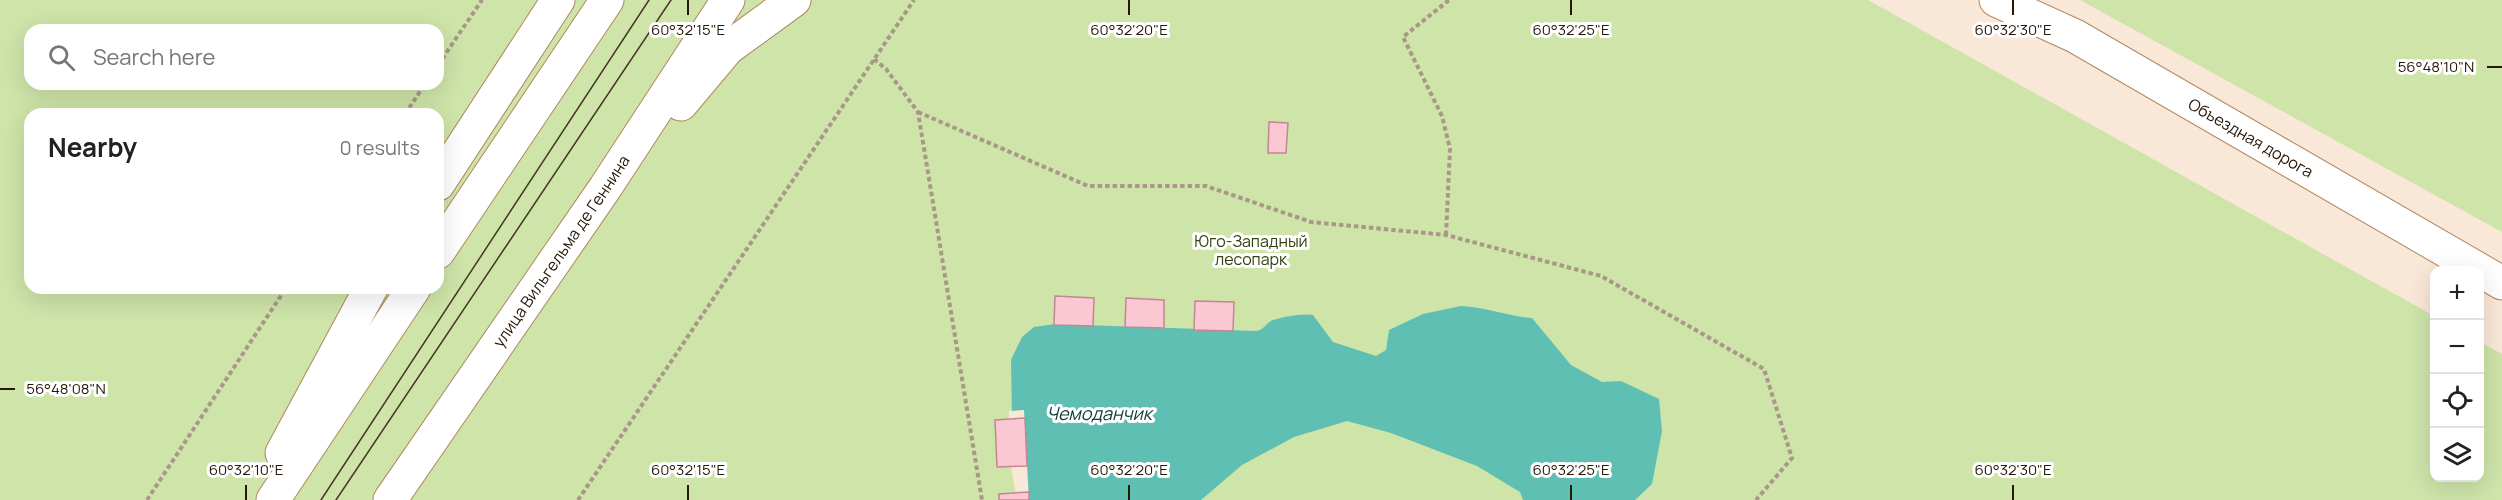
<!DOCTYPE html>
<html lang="en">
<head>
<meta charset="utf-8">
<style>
	:root { --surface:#fff; --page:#f2f2f2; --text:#222; --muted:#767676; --line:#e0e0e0 }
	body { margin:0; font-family:Manrope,sans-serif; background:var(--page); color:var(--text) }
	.controls { position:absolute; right:18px; bottom:18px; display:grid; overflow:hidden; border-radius:12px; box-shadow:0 6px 24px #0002 }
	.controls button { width:54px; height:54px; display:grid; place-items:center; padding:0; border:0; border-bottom:2px solid var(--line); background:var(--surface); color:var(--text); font:30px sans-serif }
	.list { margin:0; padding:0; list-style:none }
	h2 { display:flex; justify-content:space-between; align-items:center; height:78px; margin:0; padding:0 24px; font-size:26px }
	h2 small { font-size:20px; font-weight:400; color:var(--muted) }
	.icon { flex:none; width:33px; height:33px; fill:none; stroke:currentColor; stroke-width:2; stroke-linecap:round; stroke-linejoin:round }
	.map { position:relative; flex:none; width:2502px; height:500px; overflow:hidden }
	.search { position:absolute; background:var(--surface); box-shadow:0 6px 24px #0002; left:24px; top:24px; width:420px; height:66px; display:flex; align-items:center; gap:15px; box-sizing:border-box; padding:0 21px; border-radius:18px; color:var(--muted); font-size:22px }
	.panel { position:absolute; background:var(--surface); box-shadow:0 6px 24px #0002; left:24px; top:108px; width:420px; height:186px; border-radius:18px }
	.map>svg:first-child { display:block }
	.green { fill:#cee4a9; fill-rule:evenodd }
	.water { fill:#5ebfb2 }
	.pier { fill:#f9e7d7 }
	.building { fill:#fac7d2; stroke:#c28794; stroke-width:1.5 }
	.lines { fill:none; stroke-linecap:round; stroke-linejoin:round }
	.major-casing { stroke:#b18860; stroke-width:35 }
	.path { stroke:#a99888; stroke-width:4; stroke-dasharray:4.5 3; stroke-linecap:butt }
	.major { stroke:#fff; stroke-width:33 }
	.tram { stroke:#453525; stroke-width:1.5 }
	.ticks { fill:none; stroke:#271707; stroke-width:2 }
	.labels { text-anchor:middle; stroke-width:6; stroke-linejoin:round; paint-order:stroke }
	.street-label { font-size:16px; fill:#271707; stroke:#fff }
	.park-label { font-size:16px; fill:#334211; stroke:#fff }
	.water-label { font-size:18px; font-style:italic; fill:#0f3c37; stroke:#fff }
	.ticks-label { font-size:15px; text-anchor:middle; fill:#271707; stroke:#fff; stroke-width:6; stroke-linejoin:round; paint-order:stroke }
</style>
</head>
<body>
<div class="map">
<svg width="2502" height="500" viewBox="0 0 2502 500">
	<rect width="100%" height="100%" fill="#f9e7d7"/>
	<path class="green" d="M0,0H1868L2434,316V478H2480V342L2502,354V500H0ZM30,30H438V84H30ZM30,114H438V288H30Z
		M2080,0H2502V232Z"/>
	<path class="water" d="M1461,306C1485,307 1507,316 1532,318L1571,365L1602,382L1621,381L1659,399L1662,431L1652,484L1635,500H1523L1520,492L1477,466L1391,433L1347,421L1294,437L1242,465L1201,500H1020L1012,419L1011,360L1022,337L1034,327L1055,324L1256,331C1264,330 1265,324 1271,321C1279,317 1305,313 1313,315L1333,342L1376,356L1386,350L1389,330L1423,314Z"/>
	<path class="pier" d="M1024,410L1029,500H1017L1008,452L1009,411Z"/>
	<path class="building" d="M1269,122L1288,123L1286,153H1268Z
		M1055,296L1094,298L1093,326L1054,325Z
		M1126,298L1164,300V328L1125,327Z
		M1195,301L1234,302L1233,331L1194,330Z
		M1025,418L1027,466L997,467L995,420Z
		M1029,492V500H999V494Z"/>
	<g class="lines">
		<defs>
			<g id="major">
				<path id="s1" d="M1996,0L2075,36L2502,283"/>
				<path d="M681,104L728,48L794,0"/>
				<path d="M438,184L558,0"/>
				<path d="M438,252L607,0"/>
				<path d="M282,453L371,288"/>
				<path d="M273,500L414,288"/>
				<path id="s2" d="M390,500L605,188L728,0"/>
			</g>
		</defs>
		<use href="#major" class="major-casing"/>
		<path class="path" d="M874,59L886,69L918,112L982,500
			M438,65L482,0
			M918,112L1088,186H1206L1311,222L1446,235L1601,276L1764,369L1792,458L1756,500
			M405,114L425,84
			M1446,235L1450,149L1442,116L1403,37L1449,0
			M147,500L286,288
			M578,500L914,0"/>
		<use href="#major" class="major"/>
		<path class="tram" d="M321,500L649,0
			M336,500L671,0"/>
	</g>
	<path class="ticks" d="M688,0V15M1129,0V15M1571,0V15M2013,0V15M2487,67H2502M0,389H15M246,485V500M688,485V500M1129,485V500M1571,485V500M2013,485V500"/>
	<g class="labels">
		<g class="street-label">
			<text dy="6" stroke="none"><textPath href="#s1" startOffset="290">Объездная дорога</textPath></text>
			<text dy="6" stroke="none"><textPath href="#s2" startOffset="302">улица Вильгельма де Геннина</textPath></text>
		</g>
		<g class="park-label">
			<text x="1251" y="247">Юго-Западный<tspan x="1251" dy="18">лесопарк</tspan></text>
		</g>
		<g class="water-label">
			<text x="1099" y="420">Чемоданчик</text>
		</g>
	</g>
	<g class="ticks-label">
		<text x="688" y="35">60°32'15"E</text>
		<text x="1129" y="35">60°32'20"E</text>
		<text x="1571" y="35">60°32'25"E</text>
		<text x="2013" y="35">60°32'30"E</text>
		<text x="2436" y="72">56°48'10"N</text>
		<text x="66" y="394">56°48'08"N</text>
		<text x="246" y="475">60°32'10"E</text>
		<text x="688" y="475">60°32'15"E</text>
		<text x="1129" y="475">60°32'20"E</text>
		<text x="1571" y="475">60°32'25"E</text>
		<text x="2013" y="475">60°32'30"E</text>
	</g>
</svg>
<div class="controls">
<button>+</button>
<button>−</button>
<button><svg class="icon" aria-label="locate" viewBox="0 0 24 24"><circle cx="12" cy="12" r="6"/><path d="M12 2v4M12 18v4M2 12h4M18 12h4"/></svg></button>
<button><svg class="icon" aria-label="layers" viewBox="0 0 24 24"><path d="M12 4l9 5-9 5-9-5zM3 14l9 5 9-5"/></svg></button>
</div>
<div class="search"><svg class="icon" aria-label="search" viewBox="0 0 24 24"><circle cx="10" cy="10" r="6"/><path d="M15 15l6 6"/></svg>Search here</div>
<section class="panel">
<h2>Nearby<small>0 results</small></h2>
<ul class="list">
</ul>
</section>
</div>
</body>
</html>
